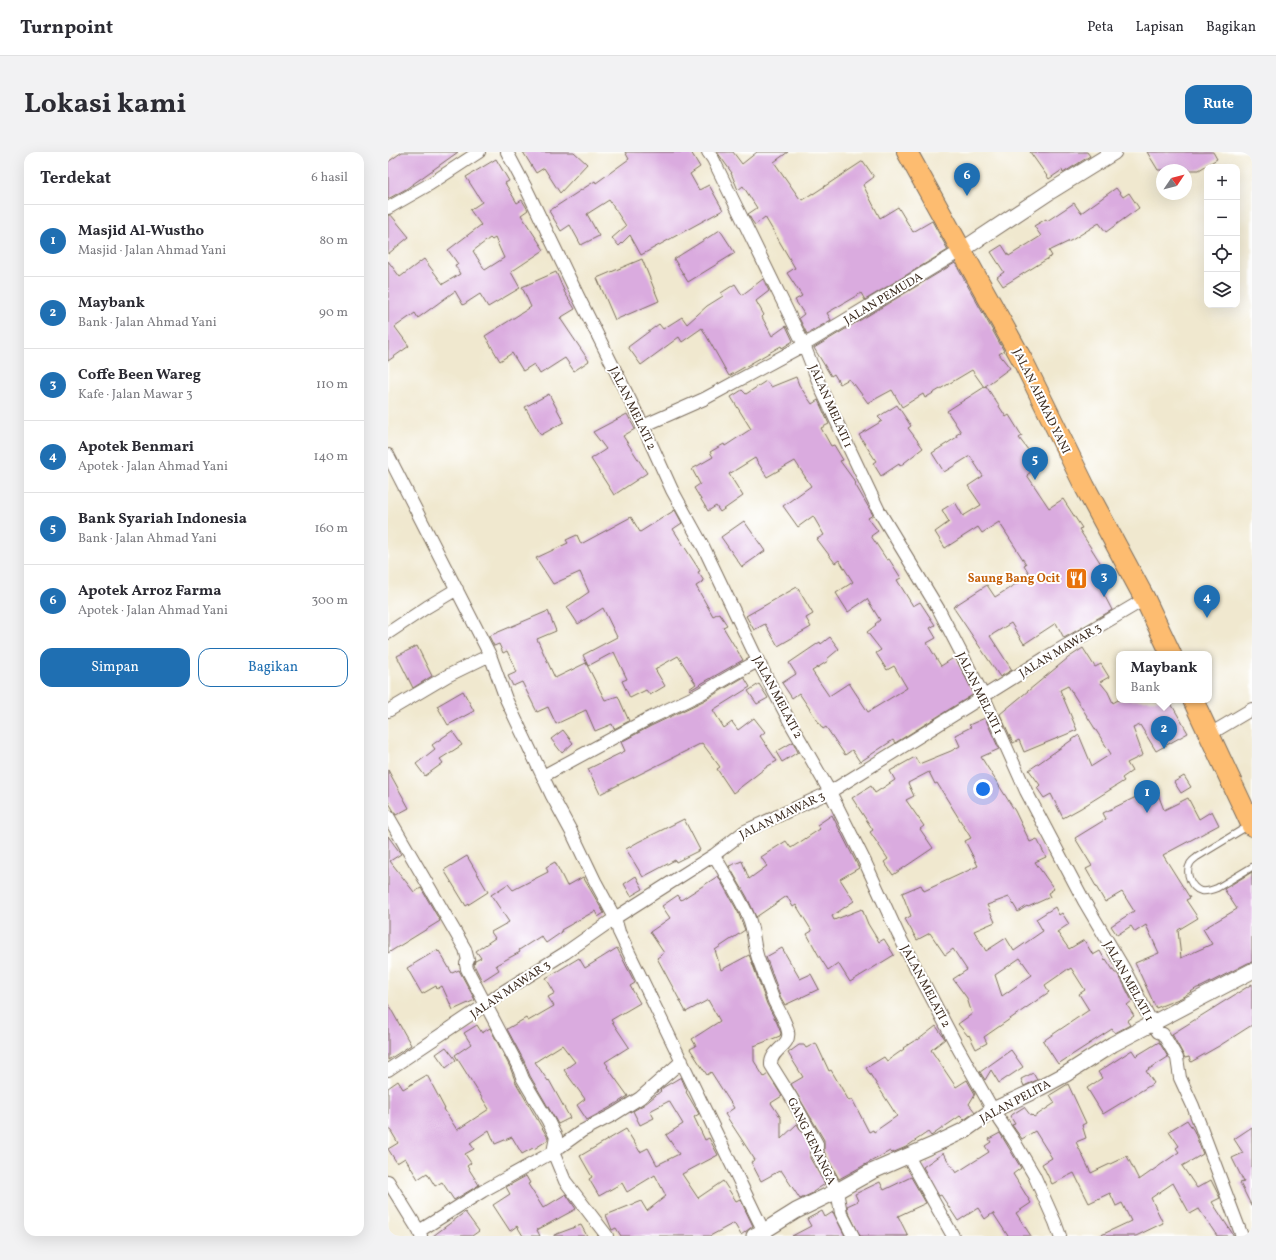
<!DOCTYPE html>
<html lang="id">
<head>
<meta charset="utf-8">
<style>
	:root { --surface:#fff; --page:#f2f2f3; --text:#2b2b33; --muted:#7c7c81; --line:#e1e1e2; --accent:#1f6fb2 }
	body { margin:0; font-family:Vollkorn,serif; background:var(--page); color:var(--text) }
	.controls { position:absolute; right:12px; top:12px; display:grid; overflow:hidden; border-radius:8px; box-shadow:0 4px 16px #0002 }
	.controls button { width:36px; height:36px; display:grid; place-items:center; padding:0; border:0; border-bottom:1px solid var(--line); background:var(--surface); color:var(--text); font:20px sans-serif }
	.compass { position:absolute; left:768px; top:12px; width:36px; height:36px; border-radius:50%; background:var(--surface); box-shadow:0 4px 16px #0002; rotate:55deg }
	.you { position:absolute; left:595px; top:637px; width:14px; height:14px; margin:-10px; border:3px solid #fff; border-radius:50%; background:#1a73e8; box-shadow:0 0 0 6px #1a73e833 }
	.badge { display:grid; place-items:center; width:26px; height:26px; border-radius:50%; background:var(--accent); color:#fff; font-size:13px; font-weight:700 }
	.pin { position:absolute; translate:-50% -33px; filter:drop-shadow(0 1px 2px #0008) }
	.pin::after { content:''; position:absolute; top:21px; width:14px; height:12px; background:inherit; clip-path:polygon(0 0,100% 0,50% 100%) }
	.popup { position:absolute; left:728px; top:499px; width:96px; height:52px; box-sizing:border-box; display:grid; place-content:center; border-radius:8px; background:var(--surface); filter:drop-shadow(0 1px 3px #0005); font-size:13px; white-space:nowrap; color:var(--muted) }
	.popup b { font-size:15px; color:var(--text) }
	.popup::after { content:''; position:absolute; left:50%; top:100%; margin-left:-8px; border:8px solid transparent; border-top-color:var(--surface) }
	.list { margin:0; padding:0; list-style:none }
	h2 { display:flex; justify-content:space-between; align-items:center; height:52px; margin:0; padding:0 16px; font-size:17px }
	h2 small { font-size:13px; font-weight:400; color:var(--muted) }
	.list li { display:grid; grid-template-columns:26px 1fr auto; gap:12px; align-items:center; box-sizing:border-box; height:72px; padding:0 16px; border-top:1px solid var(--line) }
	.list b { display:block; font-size:15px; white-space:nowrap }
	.list p { margin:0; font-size:13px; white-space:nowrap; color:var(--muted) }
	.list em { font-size:13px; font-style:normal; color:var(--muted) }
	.actions { display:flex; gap:8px; padding:12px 16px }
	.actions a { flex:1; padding:9px 0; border:1px solid var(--accent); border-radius:12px; text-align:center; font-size:14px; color:var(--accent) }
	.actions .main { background:var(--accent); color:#fff }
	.icon { flex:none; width:22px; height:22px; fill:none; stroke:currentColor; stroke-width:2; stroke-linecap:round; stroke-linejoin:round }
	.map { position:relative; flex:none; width:864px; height:1084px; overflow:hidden; border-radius:12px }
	header { display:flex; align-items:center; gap:24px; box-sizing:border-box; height:56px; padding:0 20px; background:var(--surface); border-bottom:1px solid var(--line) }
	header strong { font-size:19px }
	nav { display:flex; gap:22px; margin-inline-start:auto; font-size:14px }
	.intro { display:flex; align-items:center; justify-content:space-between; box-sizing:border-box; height:96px; padding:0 24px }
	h1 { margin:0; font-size:28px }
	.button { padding:10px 18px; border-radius:12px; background:var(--accent); color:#fff; font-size:14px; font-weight:700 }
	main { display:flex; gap:24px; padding:0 24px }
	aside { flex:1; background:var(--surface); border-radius:12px; box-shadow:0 4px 16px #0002 }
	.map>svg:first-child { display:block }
	.building { fill:#daabdf; fill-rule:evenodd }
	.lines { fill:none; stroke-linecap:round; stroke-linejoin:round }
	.service-casing { stroke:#7a6c5c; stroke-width:8 }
	.minor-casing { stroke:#7a6c5c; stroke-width:14 }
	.tertiary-casing { stroke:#7a6c5c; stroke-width:17 }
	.trunk-casing { stroke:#7a6c5c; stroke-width:22 }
	.service { stroke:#fff; stroke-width:6 }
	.minor { stroke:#fff; stroke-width:12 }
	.tertiary { stroke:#fff; stroke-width:15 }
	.trunk { stroke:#fdbc70; stroke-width:20 }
	.labels { text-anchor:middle; stroke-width:4; stroke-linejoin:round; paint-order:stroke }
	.street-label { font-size:12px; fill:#3b2a1e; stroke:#fff }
	.food-label { font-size:12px; font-weight:bold; fill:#c56008; stroke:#fff; text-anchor:end }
</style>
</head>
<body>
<header>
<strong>Turnpoint</strong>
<nav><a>Peta</a><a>Lapisan</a><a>Bagikan</a></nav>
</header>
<div class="intro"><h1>Lokasi kami</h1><a class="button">Rute</a></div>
<main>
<aside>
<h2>Terdekat<small>6 hasil</small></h2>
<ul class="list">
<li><span class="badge">1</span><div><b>Masjid Al-Wustho</b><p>Masjid · Jalan Ahmad Yani</p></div><em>80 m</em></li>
<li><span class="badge">2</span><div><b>Maybank</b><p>Bank · Jalan Ahmad Yani</p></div><em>90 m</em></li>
<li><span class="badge">3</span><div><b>Coffe Been Wareg</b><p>Kafe · Jalan Mawar 3</p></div><em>110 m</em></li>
<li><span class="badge">4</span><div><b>Apotek Benmari</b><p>Apotek · Jalan Ahmad Yani</p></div><em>140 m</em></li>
<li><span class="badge">5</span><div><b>Bank Syariah Indonesia</b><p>Bank · Jalan Ahmad Yani</p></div><em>160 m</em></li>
<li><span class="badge">6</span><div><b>Apotek Arroz Farma</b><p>Apotek · Jalan Ahmad Yani</p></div><em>300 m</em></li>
</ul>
<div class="actions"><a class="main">Simpan</a><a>Bagikan</a></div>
</aside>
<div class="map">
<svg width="864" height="1084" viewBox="0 0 864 1084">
	<rect width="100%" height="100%" fill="#fff"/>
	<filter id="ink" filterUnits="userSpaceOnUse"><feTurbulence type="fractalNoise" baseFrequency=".025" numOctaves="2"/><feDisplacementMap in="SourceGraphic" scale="8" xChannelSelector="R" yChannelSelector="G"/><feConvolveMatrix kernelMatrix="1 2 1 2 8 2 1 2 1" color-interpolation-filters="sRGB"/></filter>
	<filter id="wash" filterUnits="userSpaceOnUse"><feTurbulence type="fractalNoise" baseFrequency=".012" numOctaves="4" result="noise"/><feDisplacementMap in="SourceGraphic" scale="16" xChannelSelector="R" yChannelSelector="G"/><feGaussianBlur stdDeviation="0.9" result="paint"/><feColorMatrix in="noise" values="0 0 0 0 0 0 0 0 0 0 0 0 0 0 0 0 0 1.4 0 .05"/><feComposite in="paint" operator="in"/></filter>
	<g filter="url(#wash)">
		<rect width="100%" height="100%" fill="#f0e8cf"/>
		<g id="blocks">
			<path class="building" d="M14,0H70L18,37L0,47V10Z
				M135,0H186L199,12L172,41L156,16L148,21Z
				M237,0H303L312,15L302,22L311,38L321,33L335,58L253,103L242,83L231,94L224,86L238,74L221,48L199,62L211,84L193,93L182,73L173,79L161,59L207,29L208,31L241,7Z
				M329,0H345L354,12L369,0H400L386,10L412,47L413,46L414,48L425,41V42L475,9L486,25L475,33L492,66L510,55L525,80L544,69L560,98L477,148L473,141L439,161L443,168L419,182L411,166L416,162L407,148L414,144L399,121L407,116L377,65L367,73L364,69L360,62L369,56L355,34L350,38L343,21H344Z
				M642,0H699L702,4L675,21L674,18L661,27Z
				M759,0H825L829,7L811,18H770Z
				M108,7L121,29L117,31L129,51L134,48L140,58L133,63L156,98L123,120L132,136L100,155L92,142L75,153L67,139L30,166L27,161L7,175L21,194L0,209V109L12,125L36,107L55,132L72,122L67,113L70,112L60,98L93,73L82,58L94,50L78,25ZM102,86L104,88L107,86L116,106L97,118L85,99Z
				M728,36L735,45L741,41L751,56L718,80L711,71L684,88L661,99L664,104L615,134L609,125L616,120L603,100L614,93L621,104L653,84L646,74L658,67L659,69L686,51L693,61Z
				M0,63H3L21,85L0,102Z
				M332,78L347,101L300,130L286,107Z
				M254,107L271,149L227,168L209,126Z
				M567,111L616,199L611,202L622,216L596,235L584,218L537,246L535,242L514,255L504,238L480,251L466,232L465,233L461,227L452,232L446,222L443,224L426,196Z
				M168,120L177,141L187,157L172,166L201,209L186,219L177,206L152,222L146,212L135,219L124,201L112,209L97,184L143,155L134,135Z
				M375,127L381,139L368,149L376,163L374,165L384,184L398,174L405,189L394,196L393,194L341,224L314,176L294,190L291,185L253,213L240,195L271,172L275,177L294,165L299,172L319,154L335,144L333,141L347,132L354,143Z
				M408,225L411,233L424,252L430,248L441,272L433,276L443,294L446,293L455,308L452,309L468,331L467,332L485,363L480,366L490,379L483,384L499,408L501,407L513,426L509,428L525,454L532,450L547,473L542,476L548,486L539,491L553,514L567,505L586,542L507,591L505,588L472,610L464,598L457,603L438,575L435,577L411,541L404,546L394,531L408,522L401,511L432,490L433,492L442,485L451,497L439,507L440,509L424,519L441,544L461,531L480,560L519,536L506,514L499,518L488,501L493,498L479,480L488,473L487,472L492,468L479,447L460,460L448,441L465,430L451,408L447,411L429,387L436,383L425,364L410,375L395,354L423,334L407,309L379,325L367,306L341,322L355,344L332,360L328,354L320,359L306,336L312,332L304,317L325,305L322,300L336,292L337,294L363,277L343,245L354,238L358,242L378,229L383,235Z
				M598,234L618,265L621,263L634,284L631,286L647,307L641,312L645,318L639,323L661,356L675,347L694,376L691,377L720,423L709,429L724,458L676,486L668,471L636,492L623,471L602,484L624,518L612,525L565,455L599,433L607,445L615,440L642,423L636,413L638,412L611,370L594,381L590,375L557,396L547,380L561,370L554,358L567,350L575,364L593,353L580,334L595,324L582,304L556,320L544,301L569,285L568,283L573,280L559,259Z
				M161,242L176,270L153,283L137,255Z
				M509,253L523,274L520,276L535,296L512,314L511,312L493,324L485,311L488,309L471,283L494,269L490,265Z
				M239,262L247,277L235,284L259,321L226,343L203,307L218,297L205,280Z
				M287,358L294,371L285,377L312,419L310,420L316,429L308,434L325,464L331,461L339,473L335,475L355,508L302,538L301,537L308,532L290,504L267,517L277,534L262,543L258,538L242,546L234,529L239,527L226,500L200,514L195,503L229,485L215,456L190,472L179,455L201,440L192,420L165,432L148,406L180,391L178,388L189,383L193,392L243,365L252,380Z
				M356,369L377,399L354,415L333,385Z
				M409,435L425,462L418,466L423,475L390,494L377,472L366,478L358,464Z
				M160,459L168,479L149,487L167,526L198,511L217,548L230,544L241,569L226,577L224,572L207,579L198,558L168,572L160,555L149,560L134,530L125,534L120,524L129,520L119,499L115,501L111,492L106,494L101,484Z
				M29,494L44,524L25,536L9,504Z
				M695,496L707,515L713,512L721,525L712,530L720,540L725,551L730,548H781L800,581L768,599L752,573L745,576L755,603L739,611L744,619L734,626L736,629L693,656L675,666L663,642L656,646L649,636L652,633L641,618L691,583L704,614L723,602L680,534L672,538L689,578L636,600L631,588L625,591L612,562L680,506Z
				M356,525L362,535L325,558L336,576L344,570L350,578L366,566L377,580L372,584L389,609L380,614L345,641L329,617L332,615L314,591L212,642L200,617L237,599L233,590L263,574L315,549Z
				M371,532L380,546L369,552L360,539Z
				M75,539L86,559L60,573L49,554Z
				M597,566L611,597L593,605L627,659L642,690L649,687L658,705L647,710L666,737L660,741L662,745L640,755L639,754L630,760L621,745L599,753L607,770L586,779L598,799L618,786L626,799L655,779L648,767L667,755L671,763L674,761L681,772L669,780L681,797L696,788L705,803L712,799L717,808L718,807L727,821H729L734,829L744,849L739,853L746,864L739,869L742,873L727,881L724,877L670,912L655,889L701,858L691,842L697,838L683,816L680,818V817L657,833L661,840L596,885L599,891L588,897L581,883L580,884L570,872L584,862L579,846L565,827L579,818L565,797L557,803L542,781L529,788L517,767L523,764L514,741L533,733L536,739L590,714L577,689L583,686L549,631L547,632L541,620L520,631L526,644L518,648L536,674L532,677L545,696L505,723L496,710L500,707L482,680L485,678L464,646L483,634L487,641L507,628L502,619L527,605L531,612L563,599L572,594L567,583L583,575L581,573ZM632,806L644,823L614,844L607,823Z
				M175,578L185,591L174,601L163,587Z
				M64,579L74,593L52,607L55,611L37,624L28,612L47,597L44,593Z
				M405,590L410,600L394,610L388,600Z
				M0,618L21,656L8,663L0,649Z
				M796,624L803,635L793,641L786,630Z
				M768,637L776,658L800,646L811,667L824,659L831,673L775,703L802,746L798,748L810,766L790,778L793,806L824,792L815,777L849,757L836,737L864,720V810L860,811L813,835L809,836L793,846L768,856L747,811L771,801L758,773L747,780L743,774L729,783L723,774L746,759L734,740L717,750L698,717L704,714L687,686L718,667L715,661L746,646Z
				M444,663L471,716L452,727L466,749L444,764L446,768L474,757L480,772L491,790L496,787L506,803L462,830L450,811L440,818L431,804L419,782L424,779L408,753L405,755L399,744L368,765L359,745L341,714L354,709L361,727L379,714L373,705L398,689L403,696L432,677L429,673Z
				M296,667L312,698L288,710L287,708L255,725L238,697L250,690Z
				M0,684L13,702L2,709L26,740L33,736L52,769L0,801Z
				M79,704L100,740L78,754L56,718Z
				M167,710L179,734L195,725L216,761L210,765L207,759L173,778L174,780L158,791L153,784L131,798L132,800L108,813L111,818L94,829L86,813L87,809L93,806L88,799L107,786L103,780L121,770L103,743L120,732L125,738L160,720L158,715Z
				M248,724L255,737L243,744L236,732Z
				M330,724L350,760L357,778L327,798L333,818L361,803L362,805L379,852L389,871L393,881L392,884L366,894V909L376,925L380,922L394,944L383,951L393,966V987L409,972L422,994V1006L437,1032L425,1040V1041L412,1047L393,1018L373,1029L363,1010L367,1008L337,962L346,956L323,920L319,923L302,897L308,894L304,887L332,869L320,848L298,860L269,806L276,801L262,780L282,766L274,754L290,743L293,748Z
				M229,796L247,831L242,834L252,851L223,868L241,895L217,910L220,914L219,915L240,944L221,956L199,968L189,953L197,947L176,918L187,910L174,893L147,910L160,929L161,928L182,966L170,972L142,924L136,909L119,877L138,866L140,869L166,854L160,845L167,841L158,826L191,806L197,816Z
				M394,796L412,827L423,822L431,837L397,853L393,846L378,805Z
				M49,798L50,800L51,799L64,821L71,818L87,848L65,858L54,834L49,837L48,834L34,842L19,816Z
				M864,832V873L831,894L803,910L801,905L797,906L784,882Z
				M0,852L23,893L0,908Z
				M89,873L94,881L102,876L122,915L128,931L160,986V988L146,997L145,996L134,1002L124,985L107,992L101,978L82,991L86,997L77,1002L83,1011L79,1014L91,1033L66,1048L54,1030L47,1034L39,1021L30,1027L17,1006L9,1011L0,997L10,991L0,974V936L10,929L15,937L39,923L57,957H56L69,978L101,957L67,903L83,892L76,881Z
				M548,874L557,887L543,898L568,935L579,928L587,942L581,952L587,960L576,968L572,964L543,984L540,980L518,995L504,1001L502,999L451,1027L436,1000V988L403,932L415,925L400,901L411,893H416L418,896L428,891L441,919L443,918L461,949L464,947L481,980L485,978L486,980L509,964L478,916L496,905L499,909L516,897L515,896L529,887L530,888Z
				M771,890L780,905L758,919L766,931L715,962L699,936L714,926L710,920L744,898L748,904Z
				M58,895L68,908L58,916L48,902Z
				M623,898L635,915L611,931L603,918L597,928L592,920Z
				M645,921L649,928L636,934L633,927Z
				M293,925L299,939L298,940L311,962L306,965L317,988L321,986L330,1003L294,1022L310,1046L335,1029L348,1049L352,1047L365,1074L353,1083L346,1071L322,1084H233L228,1076L224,1078L218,1063L253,1049L259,1059L278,1044L267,1023L239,1040L234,1031L211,1044L201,1027L204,1025L192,1004L238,977L252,1000L260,996L269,1013L291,1002L278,983L295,972L281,949L262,959L266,966L252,973L245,959L257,952L273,939L272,938L276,935Z
				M680,932L698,971L694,973L698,986L688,990L703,1021L739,1004L751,1028L791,1000L788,996L791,994L781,979L799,968L806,979L815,1002L794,1014L809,1036L823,1028L832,1046L824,1050L846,1084H829L811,1057L802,1062L785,1031L763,1046L775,1071L748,1084H711L743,1069L734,1051L728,1054L722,1041L701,1051L686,1021L664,1032L654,1012L664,1006L647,979L634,987L624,973L627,972L622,964L636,955L643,964L644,963L646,965L667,951L662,943Z
				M864,975V1055L852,1031L856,1030L844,1006L855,1001L846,987Z
				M612,981L633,1016L625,1022L643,1051L628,1061L643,1084H620L605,1061L597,1067L590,1056L570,1069L553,1043L551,1044L535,1015L555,1001L568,1021L601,1000L597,994L603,990L601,987Z
				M138,1024L142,1031L140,1032L155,1056L178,1042L188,1057L149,1078L152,1084H135L129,1074L122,1079L105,1053L122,1042L118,1035Z
				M523,1025L538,1051L510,1064L520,1084H472L460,1059L459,1054L470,1049L467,1042L492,1030L496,1038Z
				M434,1059L437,1065L445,1060L457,1084H404L423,1074L419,1067Z
				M77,1060L91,1079L84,1084H45Z
				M193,1073L199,1084H166V1083Z"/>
		</g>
	</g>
	<g filter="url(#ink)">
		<use href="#blocks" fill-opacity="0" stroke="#7a6c5c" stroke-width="1"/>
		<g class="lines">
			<defs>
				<path id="service" d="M860,674L809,705C807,707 803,709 802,712C797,721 803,736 813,739C819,740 824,738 829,736L864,715"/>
				<path id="minor" d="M119,0L138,36L190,144L255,274L284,338L316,396L370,509L403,572L442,640L478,712L510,782L570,896L605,958L626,989L646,1023L667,1070L672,1084
					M320,0L325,7L416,193L434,239L491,359L551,458L596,545L638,639L696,749L735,815L764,871L770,880L775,882L789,906L792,926L805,954L854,1084
					M0,56L42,32L91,0
					M255,274L316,247L416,193L574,98
					M0,303L102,503L118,547L164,644L184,681L207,729L227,766L231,780L378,1084
					M0,481L39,455L69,437
					M0,559L59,524L102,503
					M822,582L864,557
					M155,624L260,567L312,542L355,517L370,509
					M0,664L77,797L80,808L78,812L79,817L129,912L135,927L160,969L168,985L165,1000L177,1029L219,1084
					M326,703C337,722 351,744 360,764C367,779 365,795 371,809C376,822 381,836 386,849C390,857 399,871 400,880C403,894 382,898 383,913L403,945L429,992V1002L449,1039L453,1061L465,1084
					M0,918L97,853L110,843L177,801L227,766L326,703L357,679L442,640L657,506L757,447
					M520,1004L565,1084
					M0,1029L31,1079L33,1084
					M31,1079L95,1039L165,1000L194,979L225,963L252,946L294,909"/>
				<path id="tertiary" d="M574,98L663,39L726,0
					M366,1084L376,1079L408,1059L449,1039L483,1020L554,989L577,978L605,958L648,938L678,922L725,892L864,819"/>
				<path id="trunk" d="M519,0L636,211L697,335L757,447L783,502
					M805,548L864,674"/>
			</defs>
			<use href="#service" class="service-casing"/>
			<use href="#minor" class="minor-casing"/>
			<use href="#tertiary" class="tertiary-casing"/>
			<use href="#trunk" class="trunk-casing"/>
			<use href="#service" class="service"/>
			<use href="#minor" class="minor"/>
			<use href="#tertiary" class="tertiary"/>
			<use href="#trunk" class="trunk"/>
		</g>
	</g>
	<defs>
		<symbol id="restaurant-square" viewBox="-11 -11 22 22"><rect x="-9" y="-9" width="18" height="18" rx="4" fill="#e8710a" stroke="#fff"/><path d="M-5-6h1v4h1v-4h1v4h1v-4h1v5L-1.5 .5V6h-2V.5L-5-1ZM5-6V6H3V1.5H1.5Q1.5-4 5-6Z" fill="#fff"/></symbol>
	</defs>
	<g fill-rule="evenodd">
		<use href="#restaurant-square" x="676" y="414" width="25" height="25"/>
	</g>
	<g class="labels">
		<g class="street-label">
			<text transform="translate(495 146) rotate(-31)" y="4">JALAN PEMUDA</text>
			<text transform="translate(654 249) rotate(64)" y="4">JALAN AHMAD YANI</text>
			<text transform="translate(443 254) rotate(66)" y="4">JALAN MELATI 1</text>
			<text transform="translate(245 256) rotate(64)" y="4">JALAN MELATI 2</text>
			<text transform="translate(672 498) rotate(-31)" y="4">JALAN MAWAR 3</text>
			<text transform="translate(592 541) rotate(64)" y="4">JALAN MELATI 1</text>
			<text transform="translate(390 545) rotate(62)" y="4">JALAN MELATI 2</text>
			<text transform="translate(394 663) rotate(-26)" y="4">JALAN MAWAR 3</text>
			<text transform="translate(741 829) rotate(61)" y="4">JALAN MELATI 1</text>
			<text transform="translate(538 834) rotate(62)" y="4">JALAN MELATI 2</text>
			<text transform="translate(122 837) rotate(-34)" y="4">JALAN MAWAR 3</text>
			<text transform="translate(627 949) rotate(-28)" y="4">JALAN PELITA</text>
			<text transform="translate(424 989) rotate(64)" y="4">GANG KENANGA</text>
		</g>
		<g class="food-label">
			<text x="672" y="430">Saung Bang Ocit</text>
		</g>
	</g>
</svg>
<div class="controls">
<button>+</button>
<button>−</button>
<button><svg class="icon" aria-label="locate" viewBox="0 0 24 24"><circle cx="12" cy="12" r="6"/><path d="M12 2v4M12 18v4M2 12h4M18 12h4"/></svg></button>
<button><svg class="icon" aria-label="layers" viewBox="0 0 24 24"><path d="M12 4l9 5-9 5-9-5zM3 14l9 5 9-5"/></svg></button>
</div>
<svg class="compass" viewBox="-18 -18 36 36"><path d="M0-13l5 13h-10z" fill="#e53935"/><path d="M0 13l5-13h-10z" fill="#7c7c81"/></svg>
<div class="you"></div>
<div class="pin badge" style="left:759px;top:661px">1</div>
<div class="pin badge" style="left:776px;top:597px">2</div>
<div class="popup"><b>Maybank</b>Bank</div>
<div class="pin badge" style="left:716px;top:445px">3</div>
<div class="pin badge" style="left:819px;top:466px">4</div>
<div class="pin badge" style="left:647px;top:328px">5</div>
<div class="pin badge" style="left:579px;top:44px">6</div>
</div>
</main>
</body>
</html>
